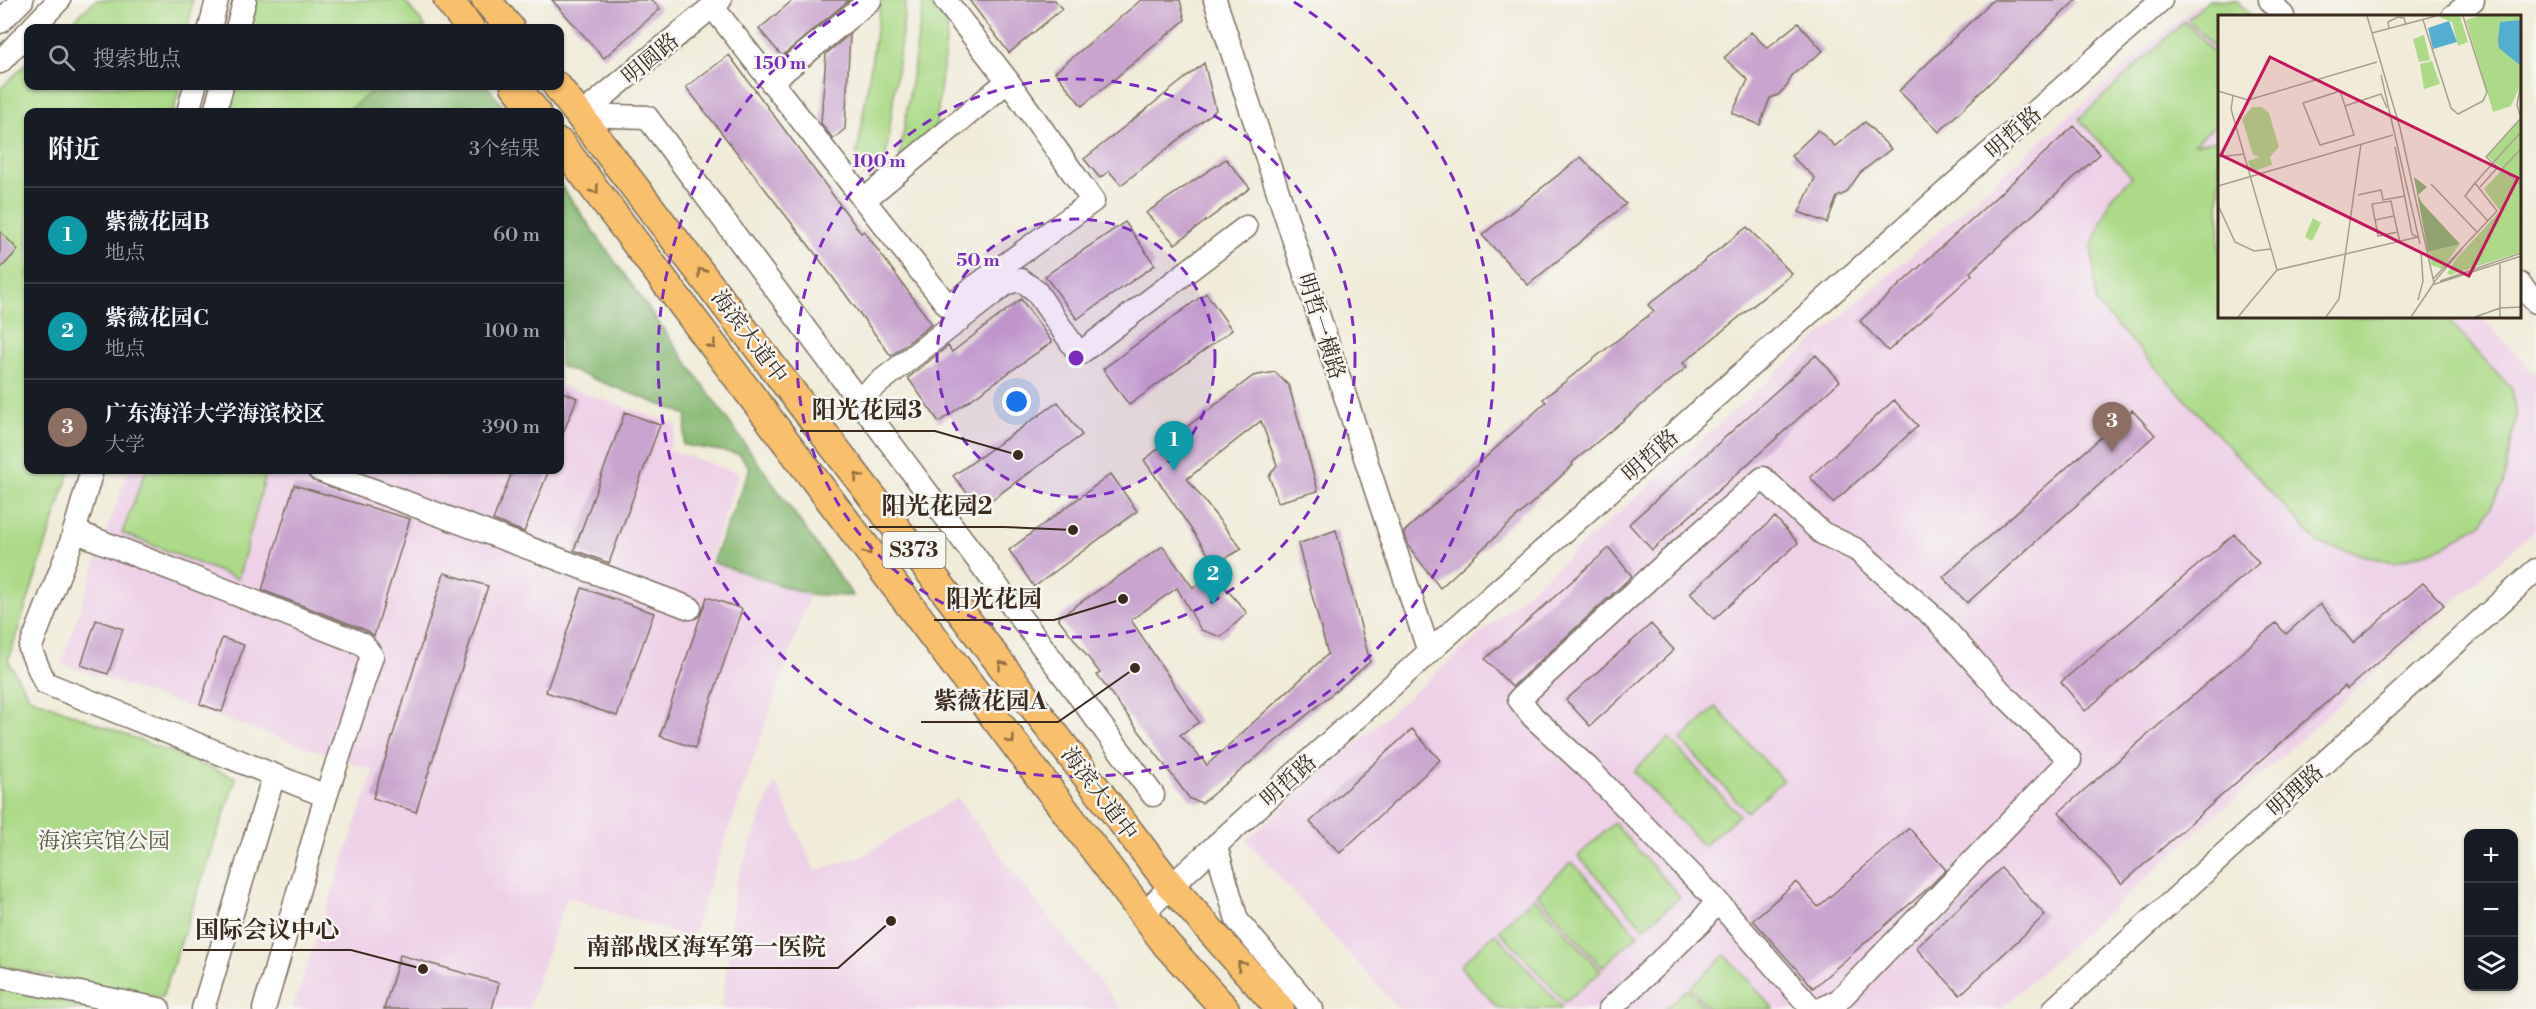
<!DOCTYPE html>
<html lang="zh">
<head>
<meta charset="utf-8">
<style>
	:root { --surface:#171b24; --page:#20242c; --text:#f1f3f6; --muted:#9ea1a6; --line:#363941; --accent:#d690ce }
	body { margin:0; font-family:"Libre Bodoni","Noto Serif SC",serif; background:var(--page); color:var(--text) }
	.controls { position:absolute; right:18px; bottom:18px; display:grid; overflow:hidden; border-radius:12px; box-shadow:0 2px 4px #0004 }
	.controls button { width:54px; height:54px; display:grid; place-items:center; padding:0; border:0; border-bottom:2px solid var(--line); background:var(--surface); color:var(--text); font:30px sans-serif }
	.you { position:absolute; left:1017px; top:402px; width:21px; height:21px; margin:-15px; border:4px solid #fff; border-radius:50%; background:#1a73e8; box-shadow:0 0 0 9px #1a73e833 }
	.badge { display:grid; place-items:center; width:39px; height:39px; border-radius:50%; background:var(--accent); color:#fff; font-size:20px; font-weight:700 }
	.pin { position:absolute; translate:-50% -50px; filter:drop-shadow(0 2px 3px #0008) }
	.pin::after { content:''; position:absolute; top:32px; width:21px; height:18px; background:inherit; clip-path:polygon(0 0,100% 0,50% 100%) }
	.list { margin:0; padding:0; list-style:none }
	h2 { display:flex; justify-content:space-between; align-items:center; height:78px; margin:0; padding:0 24px; font-size:26px }
	h2 small { font-size:20px; font-weight:400; color:var(--muted) }
	.list li { display:grid; grid-template-columns:39px 1fr auto; gap:18px; align-items:center; box-sizing:border-box; height:96px; padding:0 24px; border-top:2px solid var(--line) }
	.list b { display:block; font-size:22px; white-space:nowrap }
	.list p { margin:0; font-size:20px; white-space:nowrap; color:var(--muted) }
	.list em { font-size:20px; font-style:normal; color:var(--muted) }
	.icon { flex:none; width:33px; height:33px; fill:none; stroke:currentColor; stroke-width:2; stroke-linecap:round; stroke-linejoin:round }
	.map { position:relative; flex:none; width:2536px; height:1009px; overflow:hidden }
	.search { position:absolute; background:var(--surface); box-shadow:0 2px 4px #0004; left:24px; top:24px; width:540px; height:66px; display:flex; align-items:center; gap:15px; box-sizing:border-box; padding:0 21px; border-radius:12px; color:var(--muted); font-size:22px }
	.panel { position:absolute; background:var(--surface); box-shadow:0 2px 4px #0004; left:24px; top:108px; width:540px; height:366px; border-radius:12px }
	.map>svg:first-child { display:block }
	.built { fill:#eed0e7 }
	.green { fill:#acda88; stroke:#748253; stroke-width:1.5 }
	.forest { fill:#89ba74; stroke:#627249; stroke-width:1.5 }
	.building { fill:#c9a4ce }
	.lines { fill:none; stroke-linecap:round; stroke-linejoin:round }
	.minor-casing { stroke:#7a6e5f; stroke-width:25 }
	.major-casing { stroke:#7a6e5f; stroke-width:31 }
	.minor { stroke:#fff; stroke-width:22 }
	.major { stroke:#f8bf6c; stroke-width:28 }
	.oneway { stroke:#906d41 }
	.ring { fill:none; stroke:#7b2cbf; stroke-width:3; stroke-dasharray:10 8 }
	.labels { text-anchor:middle; stroke-width:5; stroke-linejoin:round; paint-order:stroke }
	.shield { fill:#f6f6f2; stroke:#73675e; stroke-width:1.5 }
	.shield-label { font-size:21px; font-weight:bold; fill:#3b2a1e }
	.street-label { font-size:22px; fill:#3b2a1e; stroke:#f6f6f2 }
	.park-label { font-size:22px; fill:#575638; stroke:#f6f6f2 }
	.inset-road { fill:none; stroke:#a89e8e; stroke-width:1.5 }
	.view { fill:#c2185b; fill-opacity:0.15; stroke:#c2185b; stroke-width:3 }
	.inset-edge { fill:none; stroke:#3b2a1e; stroke-width:3 }
	.centre { fill:#7b2cbf; stroke:#f6f6f2; stroke-width:3 }
	.ring-label { font-size:18px; text-anchor:middle; font-weight:bold; fill:#7b2cbf; stroke:#f6f6f2; stroke-width:5; stroke-linejoin:round; paint-order:stroke }
	.leader { fill:none; stroke:#3b2a1e; stroke-width:2 }
	.callout-dot { fill:#3b2a1e; stroke:#f6f6f2; stroke-width:2 }
	.callout-label { font-size:24px; text-anchor:middle; font-weight:bold; fill:#3b2a1e; stroke:#f6f6f2; stroke-width:5; stroke-linejoin:round; paint-order:stroke }
</style>
</head>
<body>
<div class="map">
<svg width="2536" height="1009" viewBox="0 0 2536 1009">
	<rect width="100%" height="100%" fill="#f6f6f2"/>
	<filter id="ink" filterUnits="userSpaceOnUse"><feTurbulence type="fractalNoise" baseFrequency=".0167" numOctaves="2"/><feDisplacementMap in="SourceGraphic" scale="12" xChannelSelector="R" yChannelSelector="G"/><feConvolveMatrix kernelMatrix="1 2 1 2 8 2 1 2 1" color-interpolation-filters="sRGB"/></filter>
	<filter id="wash" filterUnits="userSpaceOnUse"><feTurbulence type="fractalNoise" baseFrequency=".008" numOctaves="4" result="noise"/><feDisplacementMap in="SourceGraphic" scale="24" xChannelSelector="R" yChannelSelector="G"/><feGaussianBlur stdDeviation="1.35" result="paint"/><feColorMatrix in="noise" values="0 0 0 0 0 0 0 0 0 0 0 0 0 0 0 0 0 1.4 0 .05"/><feComposite in="paint" operator="in"/></filter>
	<g filter="url(#wash)">
		<rect width="100%" height="100%" fill="#f0ecd9"/>
		<path class="built" d="M2198,3L2219,26L2220,316L2482,317L2536,376V528L2000,1009H1399L1246,840Z
			M560,385L677,425L669,450L739,473L709,561L810,595L691,939L567,897L528,1009H292L374,770L61,664L128,470H560Z
			M775,781L815,871L862,856L957,798L1079,957L1122,1009H722L735,885Z"/>
		<path class="green" d="M96,0H192L188,28H65Z
			M246,0H404L426,28H241Z
			M881,0H906L885,164L874,175L856,161Z
			M924,0H927L948,24L935,133L899,160Z
			M2209,0H2236L2251,16H2220L2219,53L2188,19Z
			M2185,21L2219,59V122L2194,144L2219,140L2220,316L2445,317L2512,389L2516,418L2503,484L2483,522L2445,546L2393,563L2318,543L2096,303L2092,247L2111,199L2132,177L2079,119Z
			M28,62V86H180L173,112H28V470H70L8,661L29,697L236,778L162,998L0,966V89Z
			M231,86H379L346,112H226Z
			M146,470H267L238,579L122,533Z
			M1716,707L1783,781L1747,812L1681,740Z
			M1669,738L1739,815L1703,846L1634,771Z
			M1614,823L1680,897L1644,928L1578,856Z
			M1572,862L1638,935L1602,967L1537,894Z
			M1534,897L1601,971L1565,1002L1499,930Z
			M1495,933L1562,1007L1560,1009H1499L1460,966Z
			M1725,955L1774,1009H1709L1690,988Z
			M0,987L96,1009H0Z
			M1687,989L1705,1009H1665Z"/>
		<path class="forest" d="M379,86H487L508,112H346Z
			M560,184L853,596L810,595L712,562L750,468L739,454L683,445L687,415L560,366Z"/>
		<g id="blocks">
			<path class="building" d="M552,0H652L660,9L604,58Z
				M793,0H849L782,56L759,29Z
				M969,0H1055L1062,9L1009,53Z
				M1141,0H1180L1185,20L1082,106L1055,72Z
				M1993,0H2076L1939,132L1899,91Z
				M1798,23L1823,51L1792,75L1787,86L1778,95L1770,98L1760,125L1732,113L1748,80L1724,58L1751,32L1767,48Z
				M850,34L845,129L833,139L821,123L826,54Z
				M729,55L861,233L864,231L932,324L891,356L814,252L686,87Z
				M1204,63L1216,110L1121,185L1109,171L1100,178L1084,159Z
				M1865,122L1891,149L1860,173L1846,193L1837,197L1827,223L1799,212L1815,178L1791,156L1818,130L1835,146Z
				M2074,126L2100,154L1970,272L1972,275L1888,351L1860,321Z
				M1581,157L1626,204L1528,285L1482,235Z
				M1226,159L1250,188L1175,244L1146,213Z
				M1125,222L1155,265L1077,319L1045,276Z
				M1747,227L1792,274L1683,363L1687,367L1572,463L1573,465L1440,588L1409,547L1404,532L1546,402L1543,399L1654,311L1648,305Z
				M0,231L18,250L0,269Z
				M1206,293L1232,330L1129,405L1103,369Z
				M1021,299L1052,342L939,422L908,378L948,346L952,352Z
				M1816,355L1840,381L1652,550L1629,524Z
				M1275,372L1289,386L1318,491L1278,502L1269,476L1277,465L1261,421L1187,479L1242,549L1215,564L1144,460L1253,376Z
				M560,391L577,398L560,441Z
				M1894,400L1918,426L1833,503L1810,477Z
				M1058,402L1082,435L980,508L953,476Z
				M2132,410L2155,435L1967,603L1943,577Z
				M625,412L660,425L609,563L574,550Z
				M513,470H549L524,532L493,520Z
				M1111,474L1137,511L1034,587L1009,550Z
				M294,485L410,519L374,636L368,631L262,590Z
				M1775,517L1798,543L1714,619L1690,593Z
				M1336,530L1370,662L1202,803L1190,799L1097,675L1100,673L1058,618L1163,546L1193,588L1212,572L1247,613L1221,637L1201,630L1177,588L1131,620L1199,722L1180,735L1207,765L1328,654L1298,544Z
				M2234,534L2259,563L2085,711L2061,682Z
				M1609,548L1632,576L1512,687L1485,659Z
				M444,573L488,586L416,812L373,798Z
				M2423,583L2444,605L2347,689L2345,686L2122,884L2059,812L2276,623L2286,634L2320,604L2353,643Z
				M582,588L654,613L617,716L546,692Z
				M707,597L742,609L695,748L660,736Z
				M96,620L123,629L108,674L81,665Z
				M1651,624L1674,650L1590,726L1566,700Z
				M222,638L244,645L222,712L200,704Z
				M1412,729L1440,760L1340,853L1310,822Z
				M1909,828L1946,870L1927,889L1813,988L1753,920L1796,882L1818,907Z
				M2001,868L2045,915L1960,995L1916,948Z
				M400,955L499,983L492,1009H384Z"/>
		</g>
	</g>
	<g filter="url(#ink)">
		<use href="#blocks" fill-opacity="0" stroke="#7a6e5f" stroke-width="1.5"/>
		<g class="lines">
			<defs>
				<path id="minor" d="M1215,0L1429,652
					M2270,0L2283,16
					M712,6L864,200L1008,81L945,0
					M2453,16L2473,0
					M0,22L22,0
					M32,28L59,0
					M210,28L217,0
					M237,28L245,0
					M0,62L28,32
					M771,82L870,0
					M188,112L195,86
					M215,112L222,86
					M581,115L647,117L1153,795
					M581,115L720,0
					M864,200L948,306L1093,201L1008,81
					M2520,284L2536,302
					M858,399L1007,283L1021,280L1036,291L1079,354L1246,227
					M92,470L70,546L30,649L45,683L326,796L264,1009
					M319,470L690,608
					M74,531L363,644L372,656L326,796
					M1216,846L1237,920L1312,1009
					M1143,914L1171,886L1429,652L2161,0
					M0,977L159,1009
					M203,1009L274,775
					M1610,1009L1700,923L1717,901
					M1812,1009L1717,901L1588,768L1533,717L1519,699L1665,564L1763,478L1822,533L1857,550L1937,620L2002,693L2070,760L1839,1000L1821,1009
					M2054,1009L2536,570"/>
				<path id="major" d="M448,0L470,28
					M486,0L510,28
					M515,86L536,112
					M557,86L1171,886L1280,1009
					M560,143L1166,944L1225,1009"/>
			</defs>
			<use href="#minor" class="minor-casing"/>
			<use href="#major" class="major-casing"/>
			<use href="#minor" class="minor"/>
			<use href="#major" class="major"/>
		</g>
		<defs><path id="oneway-chevron" d="M-2-3.5L2.5 0L-2 3.5" fill="none" stroke-width="1.6" stroke-linecap="round" stroke-linejoin="round" transform="scale(1.5)"/></defs>
		<g class="oneway">
			<use href="#oneway-chevron" transform="translate(595 190) rotate(53)"/>
			<use href="#oneway-chevron" transform="translate(701 272) rotate(-127)"/>
			<use href="#oneway-chevron" transform="translate(712 345) rotate(53)"/>
			<use href="#oneway-chevron" transform="translate(858 477) rotate(-127)"/>
			<use href="#oneway-chevron" transform="translate(868 551) rotate(53)"/>
			<use href="#oneway-chevron" transform="translate(1002 665) rotate(-127)"/>
			<use href="#oneway-chevron" transform="translate(1011 740) rotate(53)"/>
			<use href="#oneway-chevron" transform="translate(1241 965) rotate(-131)"/>
		</g>
	</g>
	<circle cx="1076" cy="358" r="139" fill="#7b2cbf" fill-opacity=".12"/>
	<g class="ring">
		<circle cx="1076" cy="358" r="139"/>
		<circle cx="1076" cy="358" r="279"/>
		<path d="M1294 2A418 418 0 1 1 858 2"/>
	</g>
	<g class="labels">
		<rect class="shield" x="882.5" y="532" width="63" height="36" rx="4.5"/>
		<g class="shield-label">
			<text x="914" y="557">S373</text>
		</g>
		<g class="street-label">
			<text transform="translate(650 58) rotate(-40)" y="8">明圆路</text>
			<text transform="translate(2013 132) rotate(-42)" y="8">明哲路</text>
			<text transform="translate(1322 326) rotate(72)" y="8">明哲一横路</text>
			<text transform="translate(750 336) rotate(53)" y="8">海滨大道中</text>
			<text transform="translate(1650 455) rotate(-42)" y="8">明哲路</text>
			<text transform="translate(1288 780) rotate(-42)" y="8">明哲路</text>
			<text transform="translate(2295 790) rotate(-42)" y="8">明理路</text>
			<text transform="translate(1100 793) rotate(53)" y="8">海滨大道中</text>
		</g>
		<g class="park-label">
			<text x="104" y="848">海滨宾馆公园</text>
		</g>
	</g>
	<g transform="translate(2218 15)">
		<rect width="303" height="303" fill="#f0ecd9"/>
		<path d="M224,1H242L250,27L240,31L234,7L221,2L208,6ZM261,1H303V69L293,91L275,97L248,5ZM206,20L212,45L201,47L195,24ZM214,46L222,69L206,74L202,49ZM34,92H44L51,98L61,132L52,142L54,150L33,157L30,146L42,142L35,140L24,104ZM303,103V167L302,168L269,141ZM283,156L303,171V237L232,260L229,258L238,244L282,196L266,174ZM95,203L103,208L94,226L87,222ZM242,229L224,254L213,250L211,237Z" fill="#acda88"/>
		<path d="M196,162L209,172L200,180L204,188L242,229L210,237Z" fill="#89ba74"/>
		<path d="M303,5V51L281,33L280,25L282,7ZM231,6L239,27L215,34L210,13Z" fill="#53aed1"/>
		<path class="inset-road" d="M149,1L182,113L216,268L193,302M205,5L233,93L240,99L265,86L269,77L245,1M171,14L170,7L180,2L186,3L188,10M154,18L218,1M163,60L202,229M0,76L30,85L159,47M15,81L13,94L59,255M127,91L122,76L85,88L102,130L136,120L127,91L163,79L169,93M303,103L299,90L303,69M303,121L301,119L275,148L303,170M177,132L194,219L199,222M0,142L26,139M283,155L303,134M257,168L247,181L270,206M213,169L259,217M0,171L175,120M262,172L280,152M140,180L163,175L165,185L187,181M0,190L17,227L36,236L53,234M157,205L154,189L173,186L176,201M180,217L160,221L157,205L176,201L182,227M282,249V302M215,264L279,196L257,168L275,148L268,142L303,103M222,266L303,238M216,267L244,234M214,270L303,241M200,285L205,266L203,236M20,302L59,255L200,222M108,302L121,284L143,129M257,302L282,293L303,292"/>
		<path class="view" d="M52,42L300,163L251,261L3,140Z"/>
		<rect width="303" height="303" class="inset-edge"/>
	</g>
	<circle cx="1076" cy="358" r="9" class="centre"/>
	<g class="ring-label">
		<text x="780" y="69">150 m</text>
		<text x="879" y="167">100 m</text>
		<text x="978" y="266">50 m</text>
	</g>
	<path class="leader" d="M1018 455L935 431H800M1073 530L1004 527H869M1123 599L1054 620H934M1135 668L1058 722H921M423 969L351 950H183M891 921L838 968H574"/>
	<g class="callout-dot">
		<circle cx="1018" cy="455" r="6"/>
		<circle cx="1073" cy="530" r="6"/>
		<circle cx="1123" cy="599" r="6"/>
		<circle cx="1135" cy="668" r="6"/>
		<circle cx="423" cy="969" r="6"/>
		<circle cx="891" cy="921" r="6"/>
	</g>
	<g class="callout-label">
		<text x="867" y="418">阳光花园3</text>
		<text x="937" y="514">阳光花园2</text>
		<text x="994" y="607">阳光花园</text>
		<text x="990" y="709">紫薇花园A</text>
		<text x="267" y="938">国际会议中心</text>
		<text x="706" y="955">南部战区海军第一医院</text>
	</g>
</svg>
<div class="controls">
<button>+</button>
<button>−</button>
<button><svg class="icon" aria-label="layers" viewBox="0 0 24 24"><path d="M12 4l9 5-9 5-9-5zM3 14l9 5 9-5"/></svg></button>
</div>
<div class="you"></div>
<div class="pin badge" style="left:1174px;top:471px;background:#0f9aa8">1</div>
<div class="pin badge" style="left:1213px;top:605px;background:#0f9aa8">2</div>
<div class="pin badge" style="left:2112px;top:452px;background:#8d6e63">3</div>
<div class="search"><svg class="icon" aria-label="search" viewBox="0 0 24 24"><circle cx="10" cy="10" r="6"/><path d="M15 15l6 6"/></svg>搜索地点</div>
<section class="panel">
<h2>附近<small>3个结果</small></h2>
<ul class="list">
<li><span class="badge" style="background:#0f9aa8">1</span><div><b>紫薇花园B</b><p>地点</p></div><em>60 m</em></li>
<li><span class="badge" style="background:#0f9aa8">2</span><div><b>紫薇花园C</b><p>地点</p></div><em>100 m</em></li>
<li><span class="badge" style="background:#8d6e63">3</span><div><b>广东海洋大学海滨校区</b><p>大学</p></div><em>390 m</em></li>
</ul>
</section>
</div>
</body>
</html>
